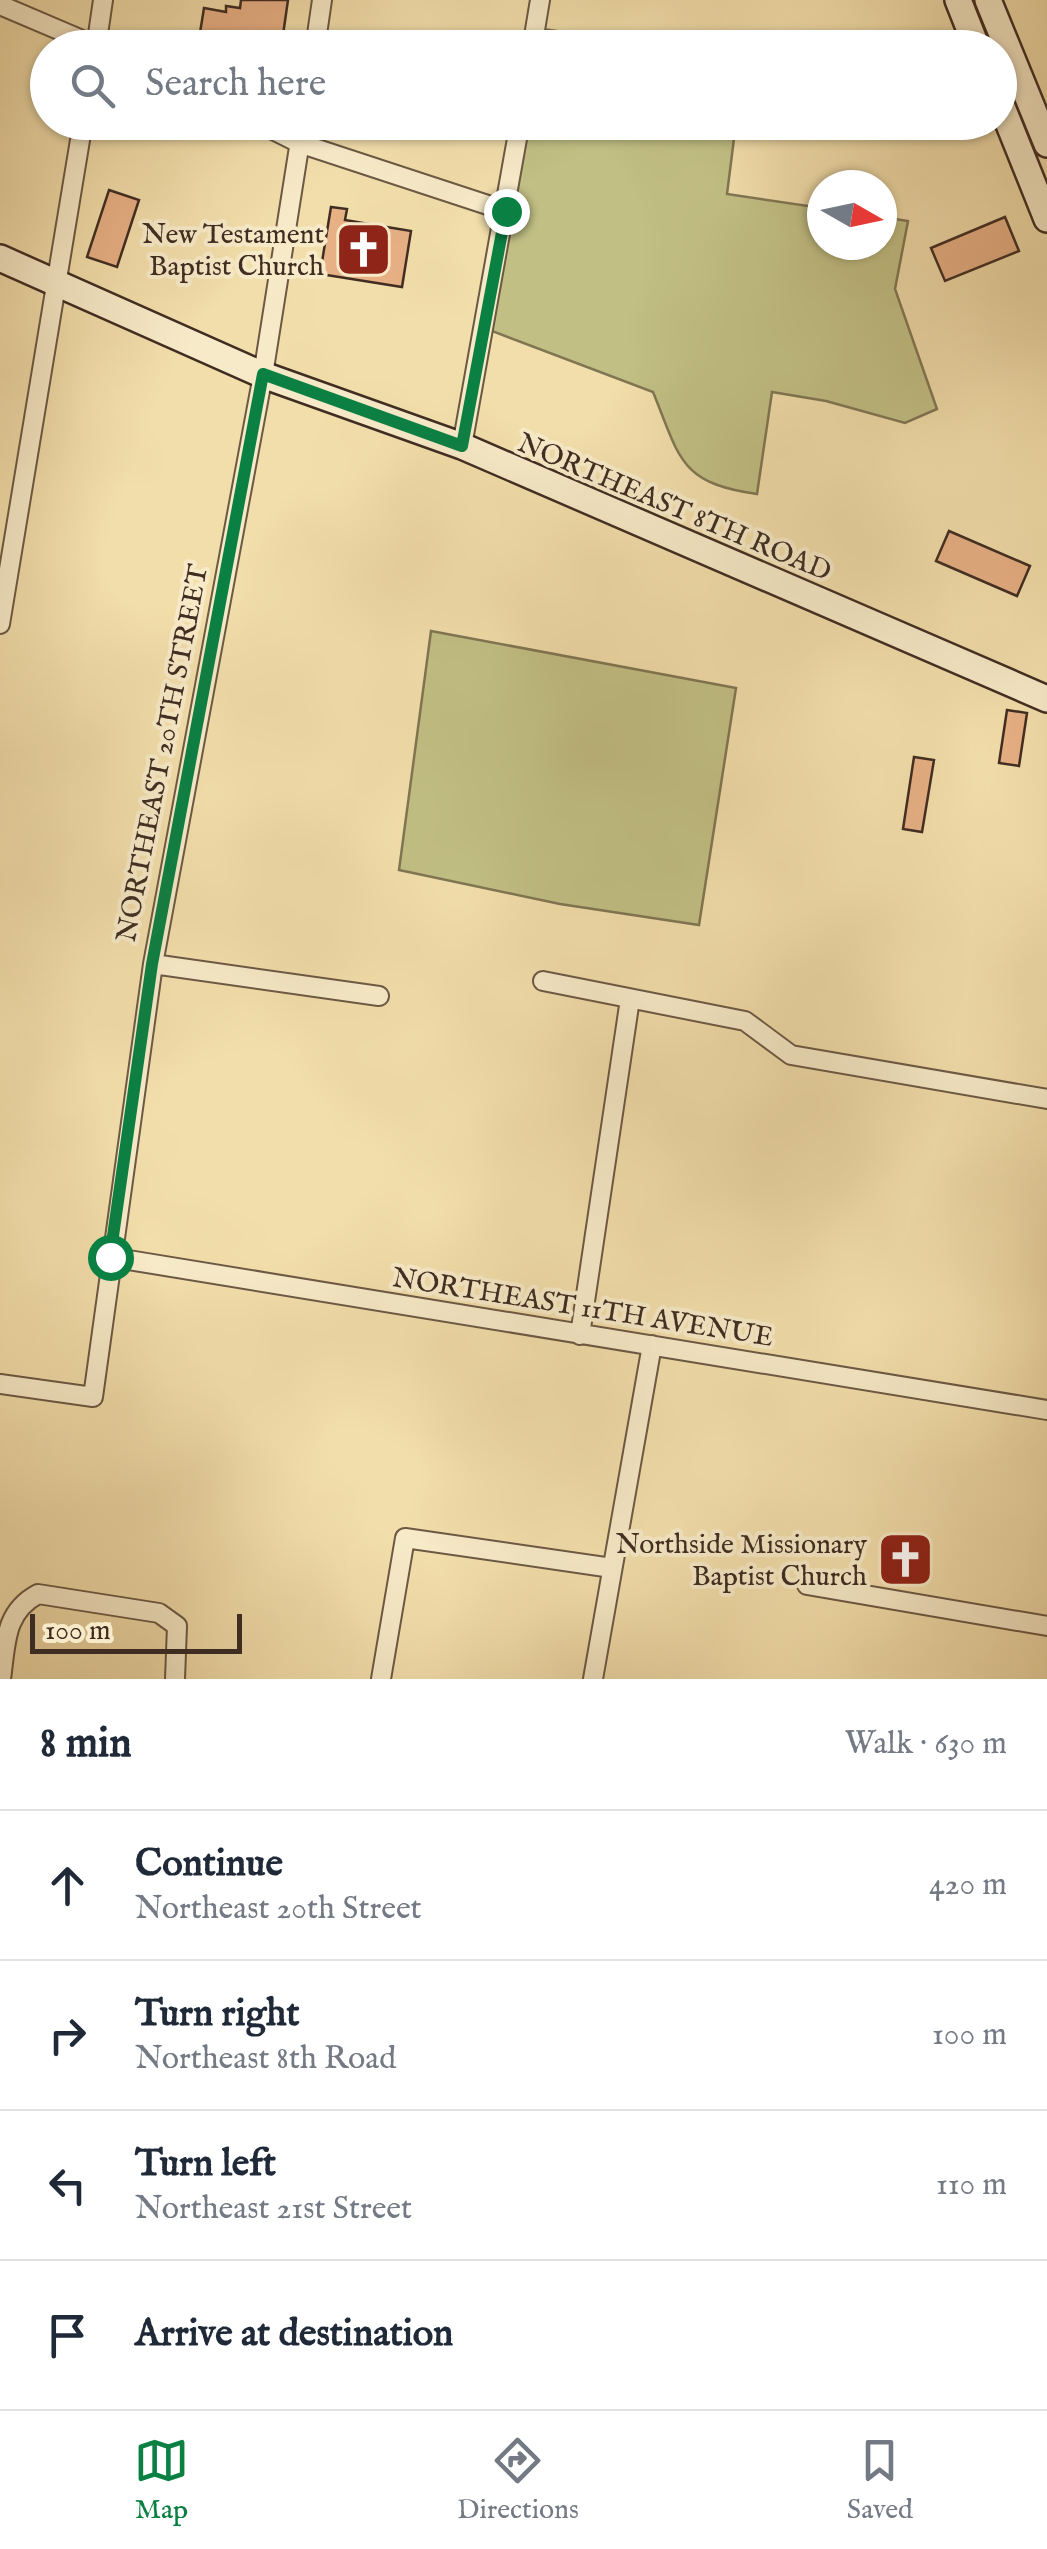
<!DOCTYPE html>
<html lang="en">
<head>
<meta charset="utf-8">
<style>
	:root { --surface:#fff; --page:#f6f6f7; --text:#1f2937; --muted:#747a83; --line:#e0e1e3; --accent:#0b8043 }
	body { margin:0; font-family:"IM FELL English",serif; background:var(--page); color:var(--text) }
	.compass { position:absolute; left:807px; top:170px; width:90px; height:90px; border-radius:50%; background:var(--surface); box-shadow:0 2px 8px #0004; rotate:99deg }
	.scale { position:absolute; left:30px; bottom:25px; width:212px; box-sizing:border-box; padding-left:10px; border:5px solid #402d22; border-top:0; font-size:28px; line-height:35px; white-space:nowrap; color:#402d22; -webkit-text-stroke:8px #f7eac8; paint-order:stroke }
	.stop { position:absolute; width:30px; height:30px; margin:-22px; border:8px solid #0b8043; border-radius:50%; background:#fff }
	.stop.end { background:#0b8043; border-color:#fff; box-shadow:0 2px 10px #0008 }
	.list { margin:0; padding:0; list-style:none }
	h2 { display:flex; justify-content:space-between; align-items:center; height:130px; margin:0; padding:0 40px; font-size:42px }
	h2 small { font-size:32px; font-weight:400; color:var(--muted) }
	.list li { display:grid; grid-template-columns:65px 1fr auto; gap:30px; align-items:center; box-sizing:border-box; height:150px; padding:0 40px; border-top:2px solid var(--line) }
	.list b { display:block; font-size:38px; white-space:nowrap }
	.list p { margin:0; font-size:32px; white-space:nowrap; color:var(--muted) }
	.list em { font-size:32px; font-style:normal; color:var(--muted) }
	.icon { flex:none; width:55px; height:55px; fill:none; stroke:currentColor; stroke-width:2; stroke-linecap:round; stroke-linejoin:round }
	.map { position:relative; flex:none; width:1047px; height:1679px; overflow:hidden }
	.search { position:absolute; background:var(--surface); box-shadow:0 2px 8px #0004; left:30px; right:30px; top:30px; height:110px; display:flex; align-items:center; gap:25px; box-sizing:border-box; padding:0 35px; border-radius:55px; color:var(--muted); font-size:38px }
	.sheet { height:730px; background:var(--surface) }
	nav { display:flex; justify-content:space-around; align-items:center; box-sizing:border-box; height:140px; border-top:2px solid var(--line); background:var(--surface); font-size:28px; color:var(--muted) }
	nav a { display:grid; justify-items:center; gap:5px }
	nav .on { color:var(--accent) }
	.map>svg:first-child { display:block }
	.green { fill:#c1bf84; stroke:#807653; stroke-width:2.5 }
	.building { fill:#e7b085; stroke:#402d22; stroke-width:2.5 }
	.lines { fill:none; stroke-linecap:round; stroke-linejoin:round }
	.street-casing { stroke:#6c5944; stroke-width:22 }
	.secondary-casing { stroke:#402d22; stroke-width:30 }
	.street { stroke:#f7eac8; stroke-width:18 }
	.secondary { stroke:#f7eac8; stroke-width:25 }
	.route { stroke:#0b8043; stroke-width:12 }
	.labels { text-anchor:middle; stroke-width:8; stroke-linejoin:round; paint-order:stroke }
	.poi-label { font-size:28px; fill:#402d22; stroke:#f7eac8; text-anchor:end }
	.street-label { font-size:28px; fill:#402d22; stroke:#f7eac8 }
</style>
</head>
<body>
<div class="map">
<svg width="1047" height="1679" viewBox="0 0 1047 1679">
	<rect width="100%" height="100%" fill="#f2deab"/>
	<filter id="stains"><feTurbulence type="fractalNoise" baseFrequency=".002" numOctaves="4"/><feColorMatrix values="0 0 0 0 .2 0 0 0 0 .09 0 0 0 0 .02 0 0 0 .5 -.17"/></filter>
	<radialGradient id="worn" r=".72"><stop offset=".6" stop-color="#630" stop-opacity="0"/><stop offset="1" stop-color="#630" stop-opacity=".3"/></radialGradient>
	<path class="green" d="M543,29L665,47L540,48Z
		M528,123H736L727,194L822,208V245H882V217L908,221L895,289L937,409L905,423L826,401L772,392L757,494C679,483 680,458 653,392L492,331Z
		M431,631L736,688L699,925L560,904L399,870Z"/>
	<path class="building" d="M241,0H288L282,42L276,41L275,48H209L210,40L199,39L204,8L226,12V6L240,8Z
		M109,190L139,200L117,267L87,257Z
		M331,207L347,209L345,220L411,231L402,287L320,274Z
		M1005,217L1019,251L945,281L931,248Z
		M949,531L1030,566L1017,596L936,561Z
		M1007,710L1027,713L1019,766L999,763Z
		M914,757L934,760L922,832L903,829Z"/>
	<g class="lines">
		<defs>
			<path id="street" d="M0,5L101,48
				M96,48L103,0
				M315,48L322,0
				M532,48L540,0
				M257,122L299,143L506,211
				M462,446L520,122
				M0,624L83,122
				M153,964L379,996
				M543,981L745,1021L791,1055L1047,1099
				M110,1257L1047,1410
				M580,1335L630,999
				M0,1384L93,1397L153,964L263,375L303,122
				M807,1585L1047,1626
				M1,1679C6,1644 4,1612 38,1594L159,1613L177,1626L175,1679
				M381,1679L405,1538L612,1568
				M593,1679L652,1345"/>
			<path id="secondary" d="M958,0L977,48
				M988,0L1047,144
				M1000,102L1047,219
				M0,258L263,375L462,446L1047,699"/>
		</defs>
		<use href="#street" class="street-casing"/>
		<use href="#secondary" class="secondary-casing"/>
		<use href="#street" class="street"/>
		<use href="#secondary" class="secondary"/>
	</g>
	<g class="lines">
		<path class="route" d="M110,1257L152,964L263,374L462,446L506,211"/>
	</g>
	<defs>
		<symbol id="church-square" viewBox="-11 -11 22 22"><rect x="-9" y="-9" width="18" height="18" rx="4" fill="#8f2418" stroke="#f7eac8"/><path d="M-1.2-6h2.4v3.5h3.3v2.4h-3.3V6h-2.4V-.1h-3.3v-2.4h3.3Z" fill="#fff"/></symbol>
	</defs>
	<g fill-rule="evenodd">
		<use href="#church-square" x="332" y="218" width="63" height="63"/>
		<use href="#church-square" x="874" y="1528" width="63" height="63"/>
	</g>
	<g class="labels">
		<g class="poi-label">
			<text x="324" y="243">New Testament<tspan x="324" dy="32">Baptist Church</tspan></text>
			<text x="867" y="1553">Northside Missionary<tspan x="867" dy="32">Baptist Church</tspan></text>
		</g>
		<g class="street-label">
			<text transform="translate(675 506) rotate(23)" y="10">NORTHEAST 8TH ROAD</text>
			<text transform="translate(161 753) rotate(-79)" y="10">NORTHEAST 20TH STREET</text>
			<text transform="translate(583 1306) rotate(9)" y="10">NORTHEAST 11TH AVENUE</text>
		</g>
	</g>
	<rect width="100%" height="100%" filter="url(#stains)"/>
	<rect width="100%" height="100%" fill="url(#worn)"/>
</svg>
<svg class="compass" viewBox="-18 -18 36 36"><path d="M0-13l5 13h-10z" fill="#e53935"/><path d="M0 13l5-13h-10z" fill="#747a83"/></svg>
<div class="scale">100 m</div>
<div class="stop" style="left:110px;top:1257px"></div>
<div class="stop end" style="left:506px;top:211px"></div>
<div class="search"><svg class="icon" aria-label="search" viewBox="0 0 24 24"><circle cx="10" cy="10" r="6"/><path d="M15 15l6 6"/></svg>Search here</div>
</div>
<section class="sheet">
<h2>8 min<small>Walk · 630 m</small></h2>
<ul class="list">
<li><svg class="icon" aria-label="ahead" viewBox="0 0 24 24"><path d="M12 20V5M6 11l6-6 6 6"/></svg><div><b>Continue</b><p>Northeast 20th Street</p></div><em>420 m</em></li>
<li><svg class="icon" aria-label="right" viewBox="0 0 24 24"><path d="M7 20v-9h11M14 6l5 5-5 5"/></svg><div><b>Turn right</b><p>Northeast 8th Road</p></div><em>100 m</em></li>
<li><svg class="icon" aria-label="left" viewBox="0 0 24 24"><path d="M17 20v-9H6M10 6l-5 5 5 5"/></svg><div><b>Turn left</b><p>Northeast 21st Street</p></div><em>110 m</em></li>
<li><svg class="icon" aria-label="arrive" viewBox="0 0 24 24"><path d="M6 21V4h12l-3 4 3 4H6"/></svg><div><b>Arrive at destination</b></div></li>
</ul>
</section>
<nav>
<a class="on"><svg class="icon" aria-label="map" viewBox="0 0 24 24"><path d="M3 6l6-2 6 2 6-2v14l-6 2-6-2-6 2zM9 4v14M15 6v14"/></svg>Map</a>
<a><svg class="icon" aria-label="directions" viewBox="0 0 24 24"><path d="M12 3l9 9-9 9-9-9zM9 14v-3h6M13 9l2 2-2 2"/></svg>Directions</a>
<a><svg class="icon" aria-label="saved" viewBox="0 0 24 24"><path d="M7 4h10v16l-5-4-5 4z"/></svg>Saved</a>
</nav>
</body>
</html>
